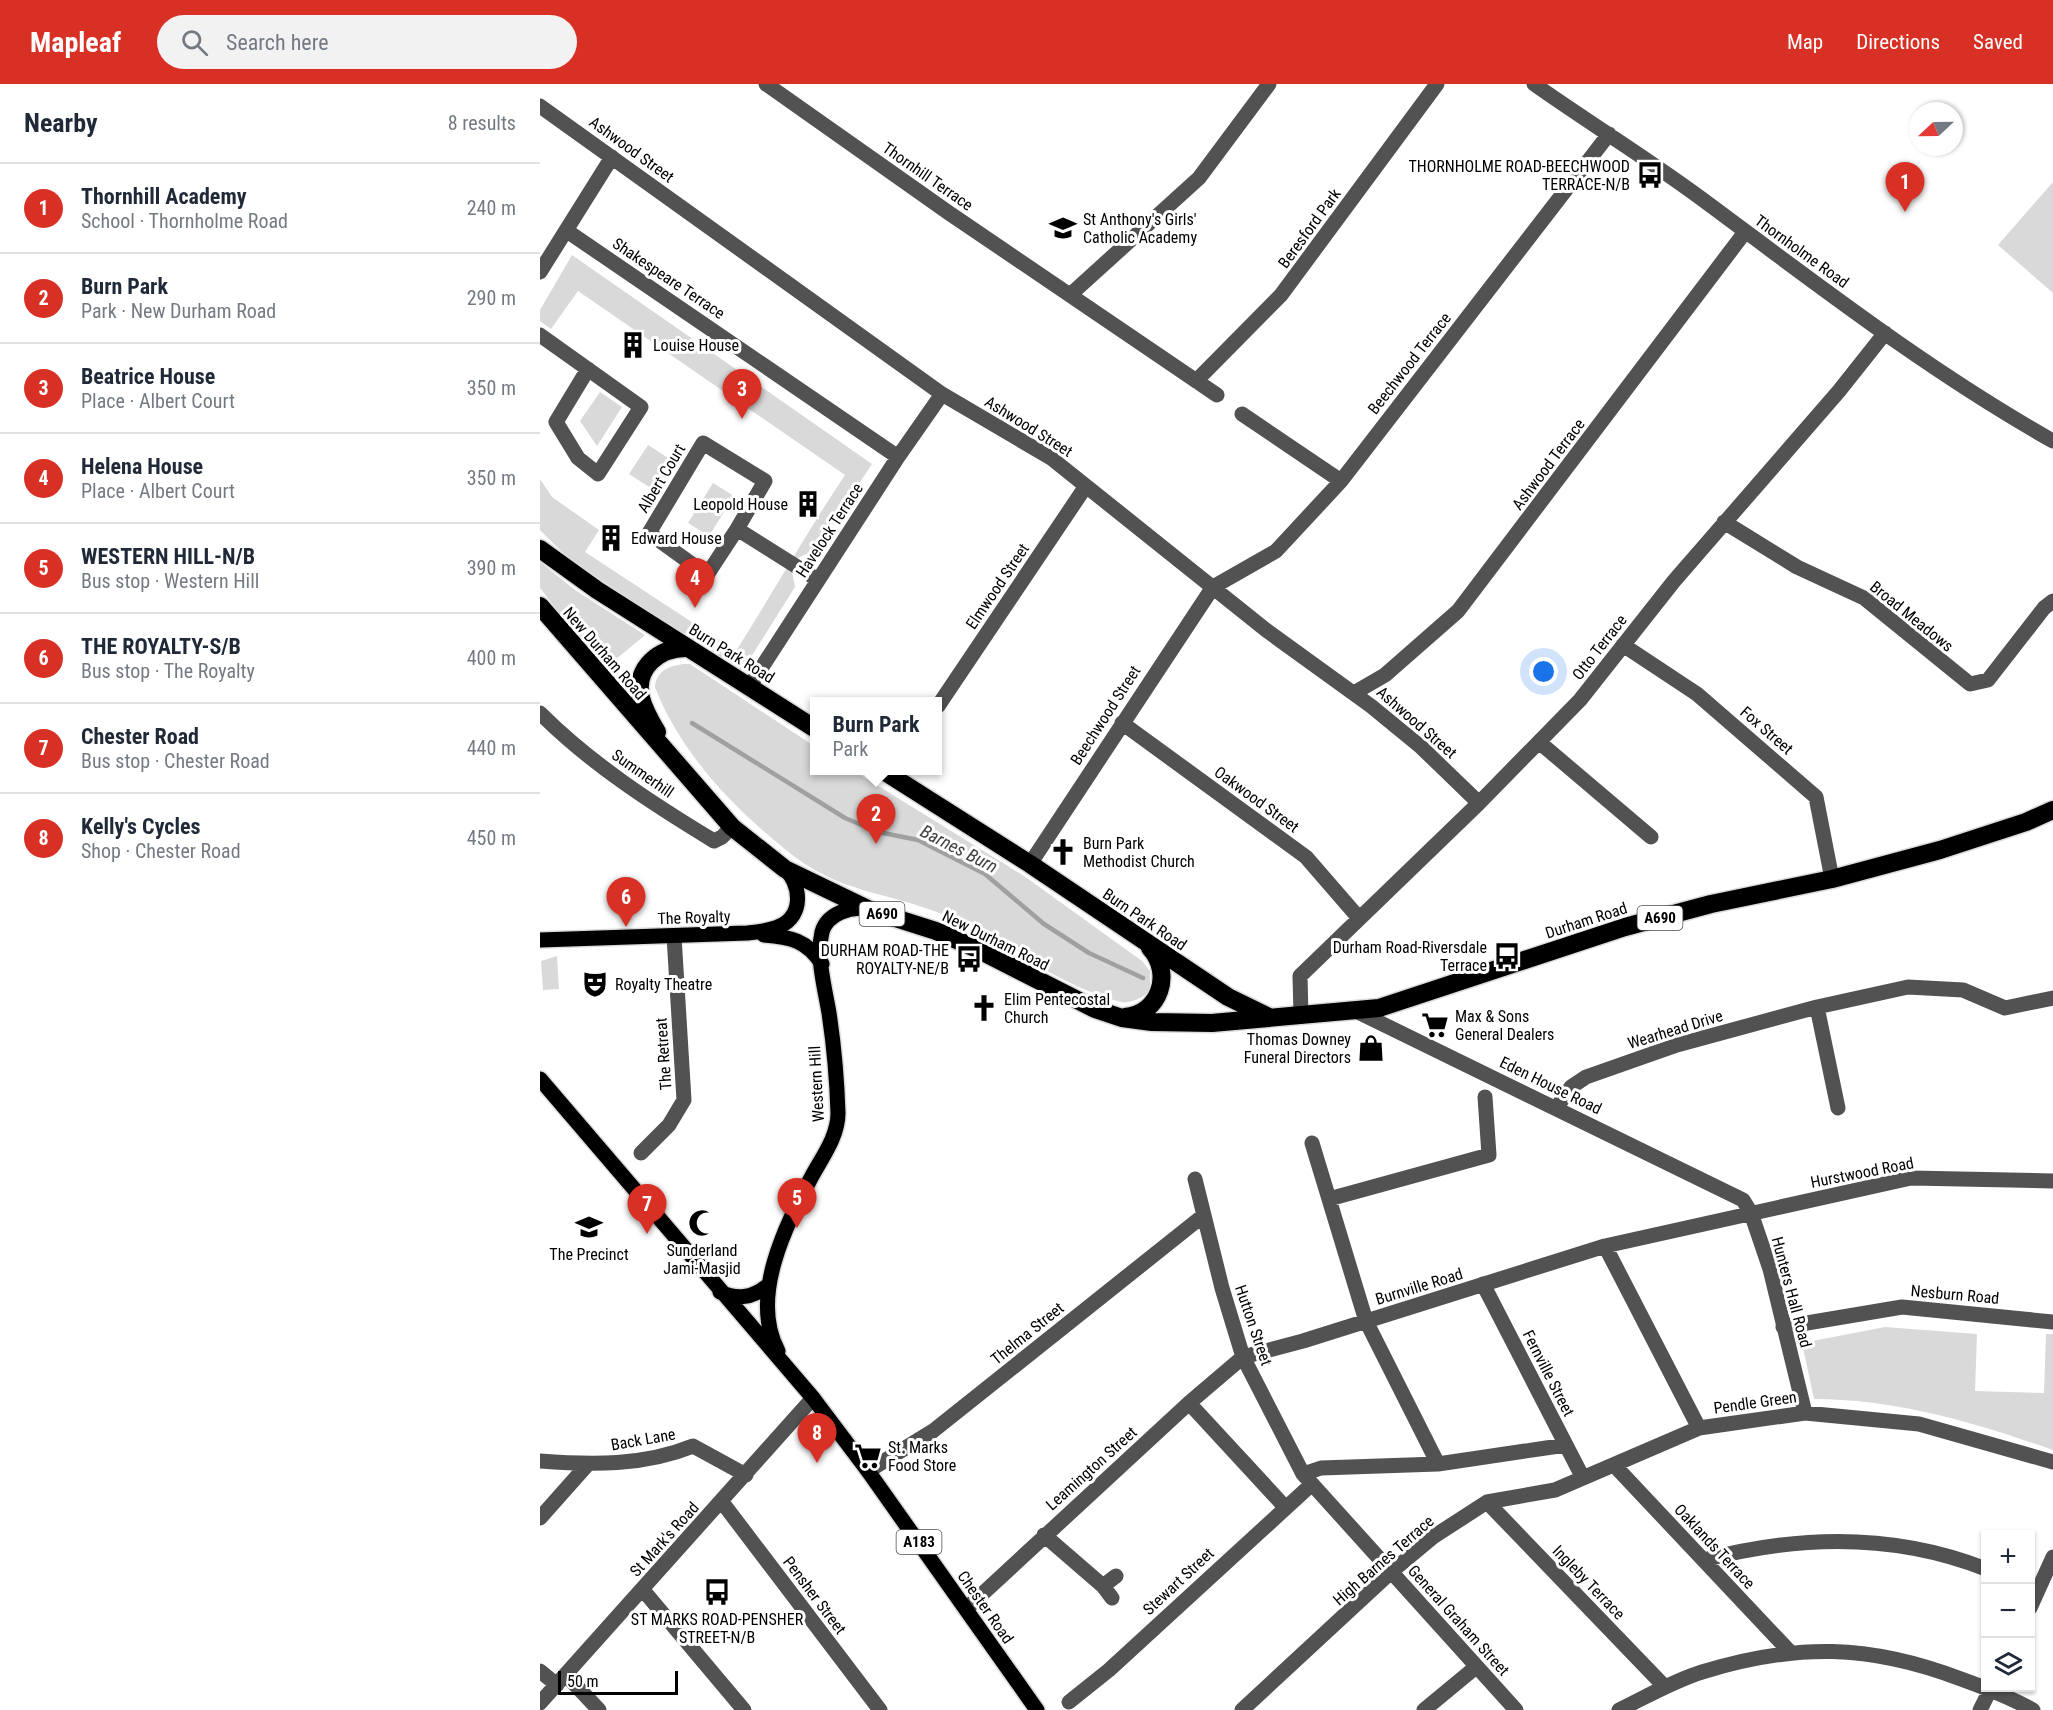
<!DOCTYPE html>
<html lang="en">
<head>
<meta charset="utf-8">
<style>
	:root { --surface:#fff; --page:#f2f2f3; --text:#1f2937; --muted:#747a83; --line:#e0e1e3; --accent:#d93025 }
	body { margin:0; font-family:"Roboto Condensed",sans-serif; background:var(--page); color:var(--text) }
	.controls { position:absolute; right:18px; bottom:18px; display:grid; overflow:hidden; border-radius:0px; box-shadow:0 2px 4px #0004 }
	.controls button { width:54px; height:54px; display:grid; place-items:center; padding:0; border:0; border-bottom:2px solid var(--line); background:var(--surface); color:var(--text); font:30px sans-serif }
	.compass { position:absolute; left:1369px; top:18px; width:54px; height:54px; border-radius:50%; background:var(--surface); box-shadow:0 2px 4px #0004; rotate:248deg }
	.scale { position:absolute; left:18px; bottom:15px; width:120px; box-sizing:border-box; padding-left:6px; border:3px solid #000; border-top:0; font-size:16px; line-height:21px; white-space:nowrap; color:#000; -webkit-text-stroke:4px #fff; paint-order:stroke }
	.you { position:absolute; left:1004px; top:588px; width:21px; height:21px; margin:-15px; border:4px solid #fff; border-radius:50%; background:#1a73e8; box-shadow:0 0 0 9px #1a73e833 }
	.badge { display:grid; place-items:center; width:39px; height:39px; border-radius:50%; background:var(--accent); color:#fff; font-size:20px; font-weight:700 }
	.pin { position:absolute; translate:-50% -50px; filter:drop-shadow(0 2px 3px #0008) }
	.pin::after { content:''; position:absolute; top:32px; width:21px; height:18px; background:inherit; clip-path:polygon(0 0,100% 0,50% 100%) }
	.popup { position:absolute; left:270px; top:613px; width:132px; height:78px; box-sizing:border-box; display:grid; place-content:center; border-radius:0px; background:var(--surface); filter:drop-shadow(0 2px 4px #0005); font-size:20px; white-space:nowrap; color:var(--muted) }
	.popup b { font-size:22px; color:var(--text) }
	.popup::after { content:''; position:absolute; left:50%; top:100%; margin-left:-12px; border:12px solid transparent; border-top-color:var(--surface) }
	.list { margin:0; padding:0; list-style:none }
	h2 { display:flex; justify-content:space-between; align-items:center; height:78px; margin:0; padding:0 24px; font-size:26px }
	h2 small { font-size:20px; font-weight:400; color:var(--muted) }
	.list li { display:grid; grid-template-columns:39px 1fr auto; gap:18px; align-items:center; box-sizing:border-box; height:90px; padding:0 24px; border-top:2px solid var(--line) }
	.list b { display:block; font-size:22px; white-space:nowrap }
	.list p { margin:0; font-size:20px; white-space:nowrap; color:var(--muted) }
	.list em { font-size:20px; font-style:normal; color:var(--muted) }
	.icon { flex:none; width:33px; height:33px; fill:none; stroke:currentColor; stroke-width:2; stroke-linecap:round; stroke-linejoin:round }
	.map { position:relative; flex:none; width:1513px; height:1626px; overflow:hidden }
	header { display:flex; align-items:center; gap:36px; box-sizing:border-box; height:84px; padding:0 30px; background:var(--accent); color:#fff }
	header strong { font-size:28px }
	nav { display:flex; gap:33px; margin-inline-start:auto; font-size:21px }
	.search { width:420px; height:54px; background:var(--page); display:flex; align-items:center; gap:15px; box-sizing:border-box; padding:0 21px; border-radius:33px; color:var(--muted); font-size:22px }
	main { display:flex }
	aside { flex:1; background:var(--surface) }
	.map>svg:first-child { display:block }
	.green { fill:#d9d9d9 }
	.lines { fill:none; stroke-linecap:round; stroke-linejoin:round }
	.stream { stroke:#a0a0a0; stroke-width:4.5 }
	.major-casing { stroke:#dbdbdb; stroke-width:18 }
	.highway-casing { stroke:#dbdbdb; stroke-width:21 }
	.minor { stroke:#525252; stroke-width:15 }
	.major { stroke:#000; stroke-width:15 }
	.highway { stroke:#000; stroke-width:18 }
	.labels { text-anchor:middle; stroke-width:6; stroke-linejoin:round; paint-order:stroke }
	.shield { fill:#fff; stroke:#4c4c4c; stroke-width:1.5 }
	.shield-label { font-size:15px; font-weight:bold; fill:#000 }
	.street-label { font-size:16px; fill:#000; stroke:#fff }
	.poi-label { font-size:16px; fill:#000; stroke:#fff; text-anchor:start }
	.water-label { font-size:18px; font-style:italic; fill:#414141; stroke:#fff }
</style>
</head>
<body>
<header>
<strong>Mapleaf</strong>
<div class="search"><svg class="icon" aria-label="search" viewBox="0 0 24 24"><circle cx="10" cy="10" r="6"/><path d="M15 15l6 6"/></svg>Search here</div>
<nav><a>Map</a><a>Directions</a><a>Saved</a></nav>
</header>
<main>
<aside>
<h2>Nearby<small>8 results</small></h2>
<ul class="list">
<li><span class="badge">1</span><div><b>Thornhill Academy</b><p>School · Thornholme Road</p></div><em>240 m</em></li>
<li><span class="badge">2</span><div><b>Burn Park</b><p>Park · New Durham Road</p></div><em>290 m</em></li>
<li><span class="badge">3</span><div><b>Beatrice House</b><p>Place · Albert Court</p></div><em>350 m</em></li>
<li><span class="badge">4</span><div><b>Helena House</b><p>Place · Albert Court</p></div><em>350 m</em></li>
<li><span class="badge">5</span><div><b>WESTERN HILL-N/B</b><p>Bus stop · Western Hill</p></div><em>390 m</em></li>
<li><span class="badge">6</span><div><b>THE ROYALTY-S/B</b><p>Bus stop · The Royalty</p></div><em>400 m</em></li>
<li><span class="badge">7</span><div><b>Chester Road</b><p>Bus stop · Chester Road</p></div><em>440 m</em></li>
<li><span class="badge">8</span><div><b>Kelly's Cycles</b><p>Shop · Chester Road</p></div><em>450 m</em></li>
</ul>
</aside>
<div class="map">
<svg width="1513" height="1626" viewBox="0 0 1513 1626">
	<rect width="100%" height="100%" fill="#fff"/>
	<path class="green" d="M1513,98V209L1458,161Z
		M32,171L332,380L276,465L250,478L255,503L201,589L28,474L0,446V395L12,413L59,446L45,468L196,567C233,509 266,449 305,391L38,207L11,245L0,237V226Z
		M60,308L82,323L57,362L40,337Z
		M108,361L136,379L117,408L89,390Z
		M173,399L194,412L169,452L148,439Z
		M0,478L35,506L105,551L63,586L0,504Z
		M143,580H150L274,662V686L314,687L484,792L602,877L610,887V907C603,913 591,920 581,918C513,901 459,851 394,827C343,808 302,808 255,773C198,729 141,671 115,603C116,587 129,582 143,580Z
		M17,872L19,905L3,906L1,877Z
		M1345,1243L1437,1250L1435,1307L1504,1309L1506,1250H1513V1366C1436,1339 1357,1315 1274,1315L1262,1259Z"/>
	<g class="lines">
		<path class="stream" d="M152,639L305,734L338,748L378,756L445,790L504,840L549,869L603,894"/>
		<defs>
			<path id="major" d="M224,851C250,853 267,856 282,880
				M0,856L207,849C218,848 230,847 240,842C264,831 261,801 245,785
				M0,995L273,1314L328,1387L497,1626
				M180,1208C197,1216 212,1214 227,1202
				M238,1267C209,1213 246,1141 272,1092C283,1072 298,1052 298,1029C297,997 294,962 289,929C285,905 276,873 282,848C287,830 310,822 327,825"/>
			<path id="highway" d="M0,465L57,506L274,644
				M0,522L192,743L245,785L330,826L396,847L435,864L555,925L582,934L612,938L672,939L839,924L1085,843L1171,820L1292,795L1400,766L1486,738L1513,726
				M117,648C111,638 104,626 101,614C94,584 119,563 148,564
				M342,686L490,780L688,913L727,932
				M585,933C620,930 633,889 610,864"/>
		</defs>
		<use href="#major" class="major-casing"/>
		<use href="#highway" class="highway-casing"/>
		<path class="minor" d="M226,0L409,129L677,311
			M994,0C1052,41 1113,78 1170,121C1282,204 1392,289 1513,357
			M0,22L402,310L511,374L726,546L831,622L881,663L939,719
			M27,147L358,373
			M0,188L72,73
			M530,211L659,94L729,0
			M0,251L101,323L58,390L38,374L16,338L48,285
			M656,297L741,211L897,0
			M702,330L801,397
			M1184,438L1257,483L1324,514L1430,600L1448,596L1504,524L1513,517
			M197,445L167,491L109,449L163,359L225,397L197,445L278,496
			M1083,561L1157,610L1276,713L1292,795
			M209,603L358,373L402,310
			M814,609L845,591L918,527L1205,148
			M398,622L546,402
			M0,629C51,680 113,720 174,757L182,753L192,743
			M582,639L766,773L818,833
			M999,658L1111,753
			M490,780L673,503L736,467L801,397L1069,50
			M1277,923L1298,1024
			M818,928L1203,1116L1211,1129L1230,1185L1265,1329
			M761,932L760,892L939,719L1040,616L1134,497L1299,307L1345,249
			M1017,1023L1031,1003L1046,993L1137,961L1277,923L1368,903L1423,906L1465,924L1513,914
			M772,1059L826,1237L898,1380
			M101,1069L129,1041L144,1016L134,852
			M655,1095L682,1204L703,1273L763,1390L976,1626
			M789,1115L949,1071L945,1013
			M1065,1162L1159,1344
			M943,1200L1043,1394
			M1243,1243L1362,1223L1513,1238
			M649,1319L745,1423
			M0,1377C51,1381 104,1382 153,1362L206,1391
			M1074,1381L1250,1568
			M328,1387L393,1347L664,1131
			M763,1390L781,1384L898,1380L1026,1361
			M182,1418L340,1626
			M947,1418L1125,1603
			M0,1434L48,1380
			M504,1451L563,1502L572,1514
			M1164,1476C1258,1451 1354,1449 1446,1485
			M563,1502L576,1492
			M103,1506L204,1626
			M1490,1524L1513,1473
			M426,1525L649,1319L703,1273L763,1257L1065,1162L1371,1094L1513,1097
			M0,1587L17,1601
			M26,1591L59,1626
			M529,1618L569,1586L772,1400
			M0,1619L273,1314
			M702,1626L851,1488L893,1453L947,1418L1015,1406L1159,1344L1265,1329L1379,1340L1513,1378
			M884,1626L936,1583
			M1079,1626C1106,1613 1133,1597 1162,1588C1257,1559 1329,1560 1421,1595C1446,1604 1470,1613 1493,1626
			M1440,1626L1451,1604"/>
		<use href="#major" class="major"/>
		<use href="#highway" class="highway"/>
	</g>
	<defs>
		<symbol id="bus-bare" viewBox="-9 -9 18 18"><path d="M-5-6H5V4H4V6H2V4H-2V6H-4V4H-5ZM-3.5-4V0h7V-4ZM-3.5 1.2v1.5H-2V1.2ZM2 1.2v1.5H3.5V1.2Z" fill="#000" stroke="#fff" stroke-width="2.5" paint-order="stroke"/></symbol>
		<symbol id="school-bare" viewBox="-9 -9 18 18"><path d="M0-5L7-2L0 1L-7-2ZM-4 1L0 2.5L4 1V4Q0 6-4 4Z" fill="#000" stroke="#fff" stroke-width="2.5" paint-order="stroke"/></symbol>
		<symbol id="building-bare" viewBox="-9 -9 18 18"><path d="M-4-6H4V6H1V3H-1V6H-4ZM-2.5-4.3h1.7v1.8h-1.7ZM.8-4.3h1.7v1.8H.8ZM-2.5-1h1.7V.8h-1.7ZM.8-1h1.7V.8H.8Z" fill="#000" stroke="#fff" stroke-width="2.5" paint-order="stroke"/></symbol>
		<symbol id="church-bare" viewBox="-9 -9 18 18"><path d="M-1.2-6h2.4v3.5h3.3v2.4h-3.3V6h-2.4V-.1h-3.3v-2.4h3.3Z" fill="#000" stroke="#fff" stroke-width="2.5" paint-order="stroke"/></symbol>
		<symbol id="theatre-bare" viewBox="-9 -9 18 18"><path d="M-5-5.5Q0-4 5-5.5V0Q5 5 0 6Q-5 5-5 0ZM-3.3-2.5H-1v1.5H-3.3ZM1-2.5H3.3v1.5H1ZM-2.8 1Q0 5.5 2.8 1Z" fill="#000" stroke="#fff" stroke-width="2.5" paint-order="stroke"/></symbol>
		<symbol id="supermarket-bare" viewBox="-9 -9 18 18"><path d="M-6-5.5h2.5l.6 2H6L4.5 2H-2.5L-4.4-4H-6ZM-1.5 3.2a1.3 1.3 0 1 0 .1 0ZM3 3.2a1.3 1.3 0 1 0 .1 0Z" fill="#000" stroke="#fff" stroke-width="2.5" paint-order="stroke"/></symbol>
		<symbol id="shop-bare" viewBox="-9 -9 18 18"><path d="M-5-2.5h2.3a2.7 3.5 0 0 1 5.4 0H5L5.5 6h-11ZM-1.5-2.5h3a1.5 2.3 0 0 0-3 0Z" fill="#000" stroke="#fff" stroke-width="2.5" paint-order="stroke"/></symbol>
		<symbol id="mosque-bare" viewBox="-9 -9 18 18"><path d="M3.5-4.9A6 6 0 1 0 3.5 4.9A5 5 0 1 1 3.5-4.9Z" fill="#000" stroke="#fff" stroke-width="2.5" paint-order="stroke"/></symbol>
		<symbol id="university-bare" viewBox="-9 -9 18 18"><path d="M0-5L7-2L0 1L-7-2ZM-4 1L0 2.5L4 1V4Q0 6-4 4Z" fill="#000" stroke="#fff" stroke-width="2.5" paint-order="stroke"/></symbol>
	</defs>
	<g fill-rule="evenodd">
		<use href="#bus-bare" x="1091" y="72" width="38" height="38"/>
		<use href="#school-bare" x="504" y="125" width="38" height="38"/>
		<use href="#building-bare" x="74" y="242" width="38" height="38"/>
		<use href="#building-bare" x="249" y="401" width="38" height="38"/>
		<use href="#building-bare" x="52" y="435" width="38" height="38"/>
		<use href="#church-bare" x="504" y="749" width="38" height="38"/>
		<use href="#bus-bare" x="948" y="853" width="38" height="38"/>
		<use href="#bus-bare" x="410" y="856" width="38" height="38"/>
		<use href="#theatre-bare" x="36" y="881" width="38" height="38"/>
		<use href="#church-bare" x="425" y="905" width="38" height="38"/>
		<use href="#supermarket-bare" x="876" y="922" width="38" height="38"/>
		<use href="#shop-bare" x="812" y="945" width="38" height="38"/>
		<use href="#mosque-bare" x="143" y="1120" width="38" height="38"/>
		<use href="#university-bare" x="30" y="1124" width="38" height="38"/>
		<use href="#supermarket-bare" x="309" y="1353" width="38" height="38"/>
		<use href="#bus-bare" x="158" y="1489" width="38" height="38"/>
	</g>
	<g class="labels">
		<g class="shield">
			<rect x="319.5" y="818" width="45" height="24" rx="4.5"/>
			<rect x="1097.5" y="822" width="45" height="24" rx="4.5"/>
			<rect x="356.5" y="1446" width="45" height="24" rx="4.5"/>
		</g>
		<g class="shield-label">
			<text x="342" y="835">A690</text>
			<text x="1120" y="839">A690</text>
			<text x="379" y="1463">A183</text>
		</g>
		<g class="street-label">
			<text transform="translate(92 65) rotate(36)" y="6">Ashwood Street</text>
			<text transform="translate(388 92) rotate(35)" y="6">Thornhill Terrace</text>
			<text transform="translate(769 144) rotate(-54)" y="6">Beresford Park</text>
			<text transform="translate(1262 167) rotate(36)" y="6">Thornholme Road</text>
			<text transform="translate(129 194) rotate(34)" y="6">Shakespeare Terrace</text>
			<text transform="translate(869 279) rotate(-52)" y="6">Beechwood Terrace</text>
			<text transform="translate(489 342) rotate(32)" y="6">Ashwood Street</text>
			<text transform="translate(1008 380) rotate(-53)" y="6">Ashwood Terrace</text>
			<text transform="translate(121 394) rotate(-59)" y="6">Albert Court</text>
			<text transform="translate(289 446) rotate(-57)" y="6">Havelock Terrace</text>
			<text transform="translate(457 502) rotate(-56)" y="6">Elmwood Street</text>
			<text transform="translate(1372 532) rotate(39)" y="6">Broad Meadows</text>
			<text transform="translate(1059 563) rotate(-52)" y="6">Otto Terrace</text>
			<text transform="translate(65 569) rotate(49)" y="6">New Durham Road</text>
			<text transform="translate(192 569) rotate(32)" y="6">Burn Park Road</text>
			<text transform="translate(565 631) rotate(-57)" y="6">Beechwood Street</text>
			<text transform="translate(877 638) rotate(41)" y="6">Ashwood Street</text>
			<text transform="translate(1227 646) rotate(41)" y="6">Fox Street</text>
			<text transform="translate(103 689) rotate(35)" y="6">Summerhill</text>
			<text transform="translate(717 715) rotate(36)" y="6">Oakwood Street</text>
			<text transform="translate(154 833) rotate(-2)" y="6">The Royalty</text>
			<text transform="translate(605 835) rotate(34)" y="6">Burn Park Road</text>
			<text transform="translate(1046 836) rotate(-18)" y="6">Durham Road</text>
			<text transform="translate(456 856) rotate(26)" y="6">New Durham Road</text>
			<text transform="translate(1135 945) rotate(-17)" y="6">Wearhead Drive</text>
			<text transform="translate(123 970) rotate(-94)" y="6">The Retreat</text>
			<text transform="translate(276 1000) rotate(-93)" y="6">Western Hill</text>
			<text transform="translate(1011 1001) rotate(26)" y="6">Eden House Road</text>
			<text transform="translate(1322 1088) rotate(-11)" y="6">Hurstwood Road</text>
			<text transform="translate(879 1202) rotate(-17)" y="6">Burnville Road</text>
			<text transform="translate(1252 1208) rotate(75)" y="6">Hunters Hall Road</text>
			<text transform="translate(1415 1210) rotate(5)" y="6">Nesburn Road</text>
			<text transform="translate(714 1241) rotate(71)" y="6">Hutton Street</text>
			<text transform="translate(487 1249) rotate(-39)" y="6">Thelma Street</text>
			<text transform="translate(1009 1289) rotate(63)" y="6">Fernville Street</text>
			<text transform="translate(1215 1318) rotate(-8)" y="6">Pendle Green</text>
			<text transform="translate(103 1355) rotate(-10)" y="6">Back Lane</text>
			<text transform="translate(551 1384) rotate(-42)" y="6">Leamington Street</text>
			<text transform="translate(124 1455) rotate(-48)" y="6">St Mark's Road</text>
			<text transform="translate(1175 1462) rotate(47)" y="6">Oaklands Terrace</text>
			<text transform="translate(843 1476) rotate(-41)" y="6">High Barnes Terrace</text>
			<text transform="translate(638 1497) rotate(-43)" y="6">Stewart Street</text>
			<text transform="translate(1049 1498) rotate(46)" y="6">Ingleby Terrace</text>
			<text transform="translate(275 1511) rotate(53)" y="6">Pensher Street</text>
			<text transform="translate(446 1523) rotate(55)" y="6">Chester Road</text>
			<text transform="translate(919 1536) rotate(48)" y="6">General Graham Street</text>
		</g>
		<g class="poi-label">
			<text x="1090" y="88" text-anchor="end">THORNHOLME ROAD-BEECHWOOD<tspan x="1090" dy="18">TERRACE-N/B</tspan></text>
			<text x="543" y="141">St Anthony's Girls'<tspan x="543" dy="18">Catholic Academy</tspan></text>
			<text x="113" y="267">Louise House</text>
			<text x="248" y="426" text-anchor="end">Leopold House</text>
			<text x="91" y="460">Edward House</text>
			<text x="543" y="765">Burn Park<tspan x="543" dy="18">Methodist Church</tspan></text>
			<text x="947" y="869" text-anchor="end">Durham Road-Riversdale<tspan x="947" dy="18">Terrace</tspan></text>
			<text x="409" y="872" text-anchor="end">DURHAM ROAD-THE<tspan x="409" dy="18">ROYALTY-NE/B</tspan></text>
			<text x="75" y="906">Royalty Theatre</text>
			<text x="464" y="921">Elim Pentecostal<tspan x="464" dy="18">Church</tspan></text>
			<text x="915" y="938">Max &amp; Sons<tspan x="915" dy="18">General Dealers</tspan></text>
			<text x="811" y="961" text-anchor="end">Thomas Downey<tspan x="811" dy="18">Funeral Directors</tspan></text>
			<text x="162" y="1172" text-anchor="middle">Sunderland<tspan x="162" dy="18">Jami-Masjid</tspan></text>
			<text x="49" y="1176" text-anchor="middle">The Precinct</text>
			<text x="348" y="1369">St. Marks<tspan x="348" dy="18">Food Store</tspan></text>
			<text x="177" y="1541" text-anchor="middle">ST MARKS ROAD-PENSHER<tspan x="177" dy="18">STREET-N/B</tspan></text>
		</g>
		<g class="water-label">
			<text transform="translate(419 765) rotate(27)" y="6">Barnes Burn</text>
		</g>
	</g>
</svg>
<div class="controls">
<button>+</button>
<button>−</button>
<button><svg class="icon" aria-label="layers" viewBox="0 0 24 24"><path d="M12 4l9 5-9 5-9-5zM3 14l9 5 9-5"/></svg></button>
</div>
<svg class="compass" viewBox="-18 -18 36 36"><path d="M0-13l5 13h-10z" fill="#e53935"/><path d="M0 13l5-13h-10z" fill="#747a83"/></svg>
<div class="scale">50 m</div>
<div class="you"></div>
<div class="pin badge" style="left:1365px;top:128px">1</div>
<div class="pin badge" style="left:336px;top:760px">2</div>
<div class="popup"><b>Burn Park</b>Park</div>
<div class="pin badge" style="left:202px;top:335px">3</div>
<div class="pin badge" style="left:155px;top:524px">4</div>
<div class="pin badge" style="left:257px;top:1144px">5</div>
<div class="pin badge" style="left:86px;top:843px">6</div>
<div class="pin badge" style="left:107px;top:1150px">7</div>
<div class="pin badge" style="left:277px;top:1379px">8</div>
</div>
</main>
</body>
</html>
